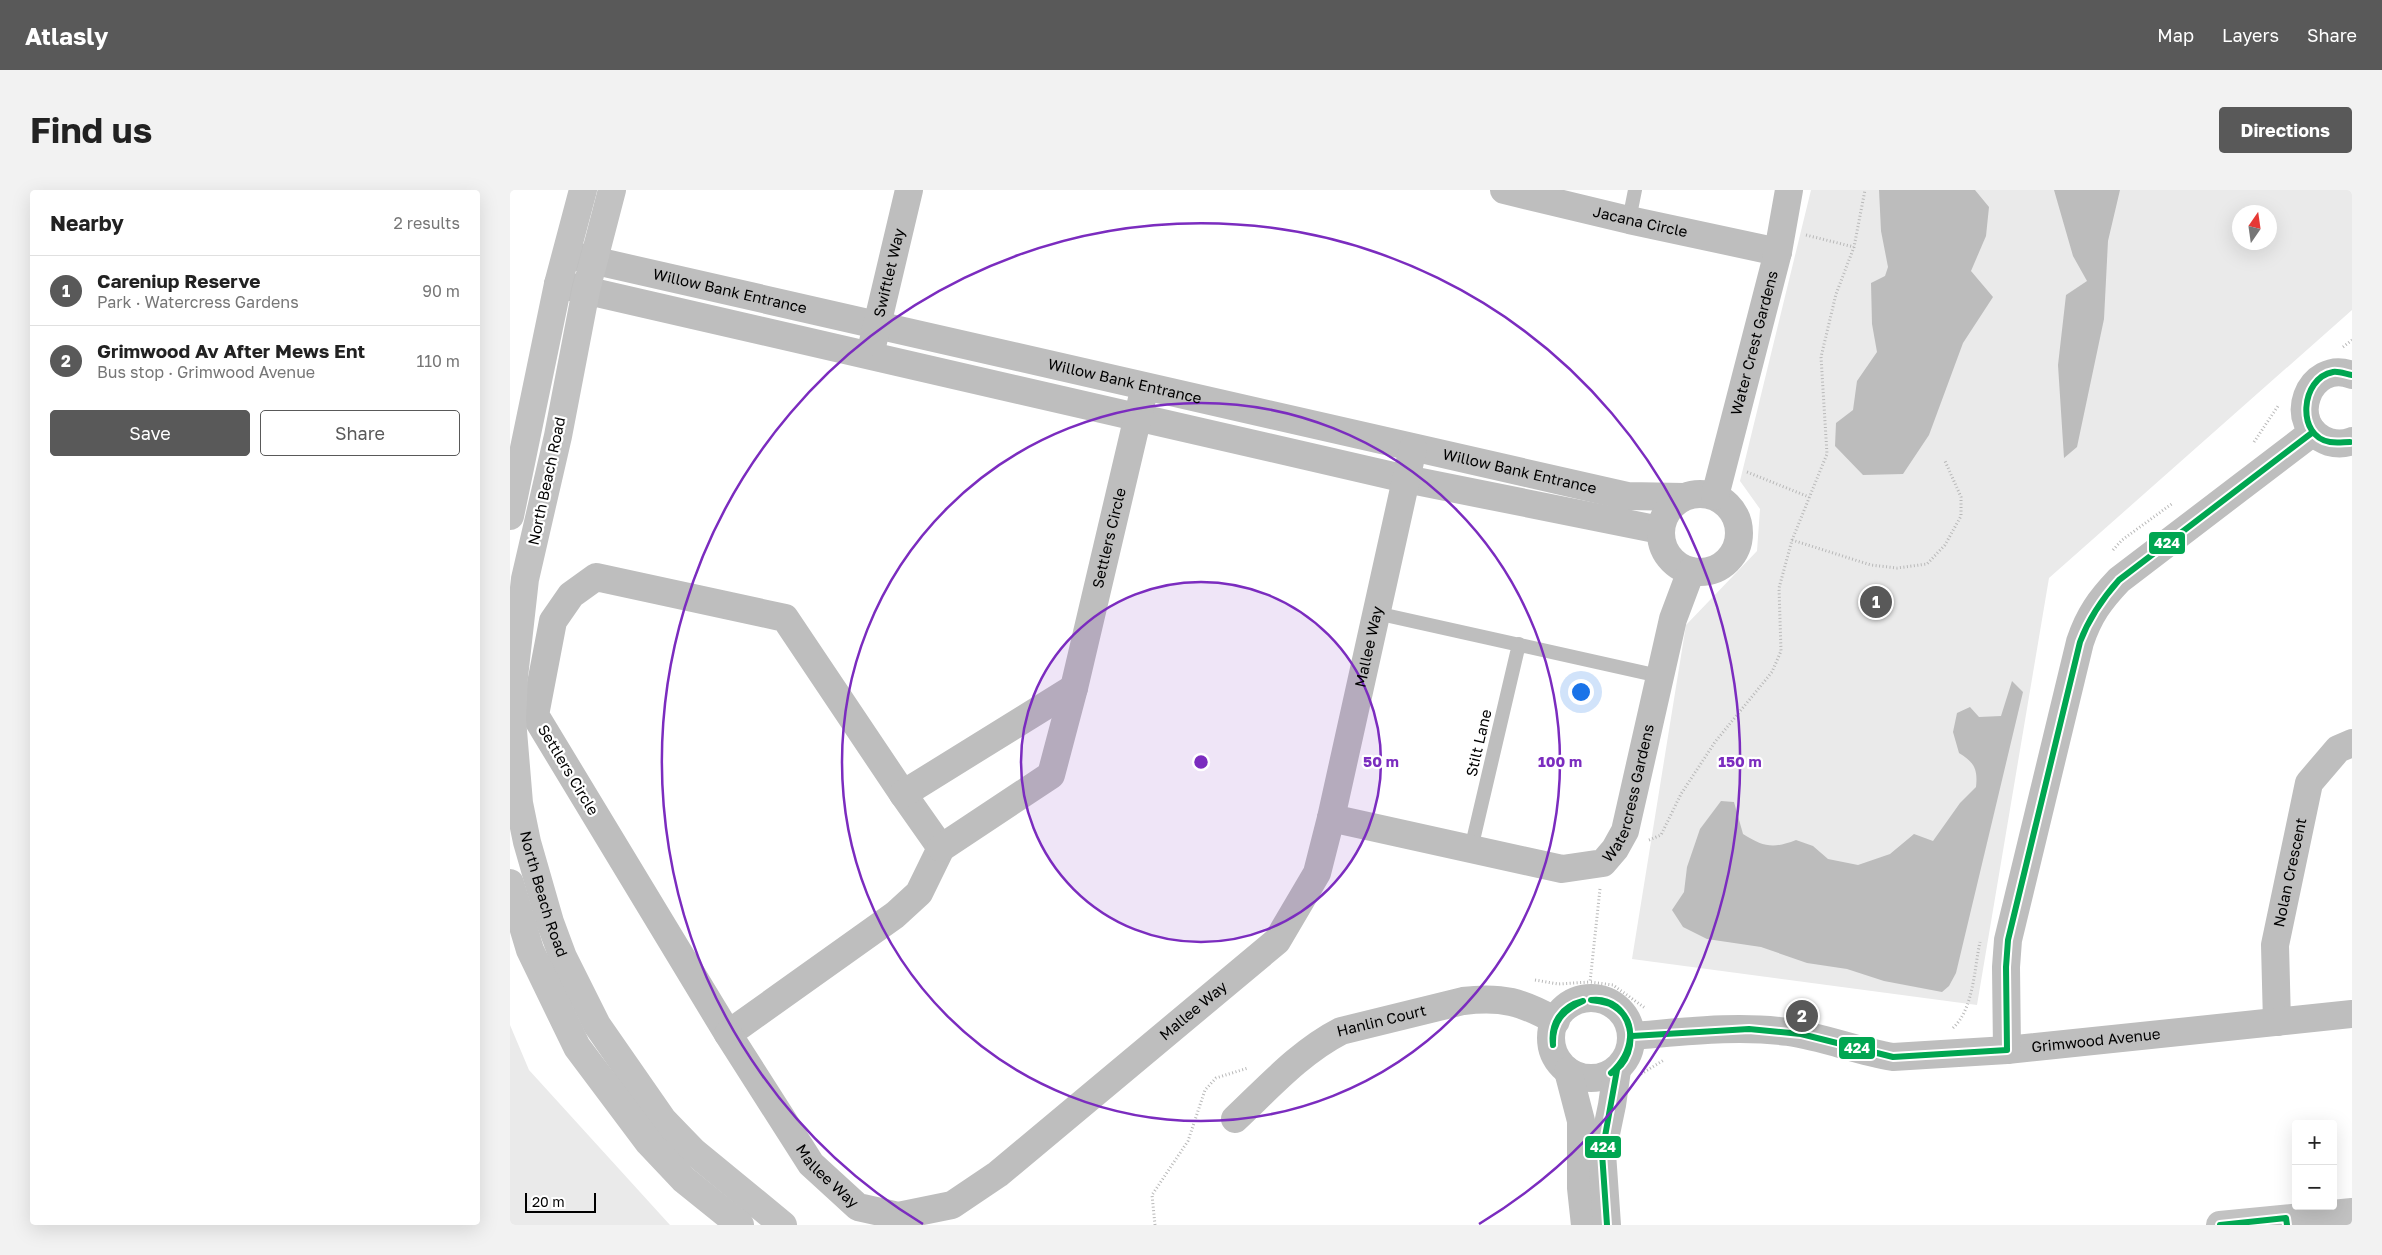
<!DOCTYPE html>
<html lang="en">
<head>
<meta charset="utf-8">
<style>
	:root { --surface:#fff; --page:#f2f2f2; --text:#222; --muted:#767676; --line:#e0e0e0; --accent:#595959 }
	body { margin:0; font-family:"Golos Text",sans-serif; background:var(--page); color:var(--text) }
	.controls { position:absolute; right:15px; bottom:15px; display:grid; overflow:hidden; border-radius:5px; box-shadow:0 5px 20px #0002 }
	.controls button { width:45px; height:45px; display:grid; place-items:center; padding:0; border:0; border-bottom:1px solid var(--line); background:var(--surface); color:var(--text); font:25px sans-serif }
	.compass { position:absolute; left:1722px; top:15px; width:45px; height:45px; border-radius:50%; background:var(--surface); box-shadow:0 5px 20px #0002; rotate:13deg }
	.scale { position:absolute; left:15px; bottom:12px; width:71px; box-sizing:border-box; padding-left:5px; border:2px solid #000; border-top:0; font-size:14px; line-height:18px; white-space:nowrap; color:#000; -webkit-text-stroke:4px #fff; paint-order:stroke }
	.you { position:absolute; left:1070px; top:501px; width:18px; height:18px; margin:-12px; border:4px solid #fff; border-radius:50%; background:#1a73e8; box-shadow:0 0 0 8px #1a73e833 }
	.badge { display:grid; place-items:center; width:32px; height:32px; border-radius:50%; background:var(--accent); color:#fff; font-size:16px; font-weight:700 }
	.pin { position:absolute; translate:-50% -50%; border:2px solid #fff; box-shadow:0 1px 5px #0006 }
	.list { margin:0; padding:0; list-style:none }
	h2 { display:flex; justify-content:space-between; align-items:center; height:65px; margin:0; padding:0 20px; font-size:21px }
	h2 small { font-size:16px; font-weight:400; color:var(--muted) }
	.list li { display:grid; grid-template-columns:32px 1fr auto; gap:15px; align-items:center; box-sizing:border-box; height:70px; padding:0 20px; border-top:1px solid var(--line) }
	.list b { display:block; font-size:19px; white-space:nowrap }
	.list p { margin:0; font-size:16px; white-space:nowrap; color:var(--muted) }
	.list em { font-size:16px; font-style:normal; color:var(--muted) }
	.actions { display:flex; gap:10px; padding:15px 20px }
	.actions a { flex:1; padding:11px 0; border:1px solid var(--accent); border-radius:5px; text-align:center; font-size:18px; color:var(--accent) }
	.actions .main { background:var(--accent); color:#fff }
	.map { position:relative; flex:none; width:1842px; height:1035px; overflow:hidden; border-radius:5px }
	header { display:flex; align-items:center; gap:30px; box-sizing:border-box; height:70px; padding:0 25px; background:var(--accent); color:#fff }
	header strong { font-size:24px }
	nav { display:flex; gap:28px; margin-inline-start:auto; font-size:18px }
	.intro { display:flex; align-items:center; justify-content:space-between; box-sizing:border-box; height:120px; padding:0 30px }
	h1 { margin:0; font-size:35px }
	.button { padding:12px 22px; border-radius:5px; background:var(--accent); color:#fff; font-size:18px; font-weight:700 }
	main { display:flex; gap:30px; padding:0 30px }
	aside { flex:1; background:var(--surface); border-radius:5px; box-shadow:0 5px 20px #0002 }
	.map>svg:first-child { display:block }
	.green { fill:#eaeaea; fill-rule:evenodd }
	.water { fill:#bcbcbc }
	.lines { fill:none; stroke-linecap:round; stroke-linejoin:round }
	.path { stroke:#b8b8b8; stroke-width:3; stroke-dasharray:1 2.5; stroke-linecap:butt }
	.lane { stroke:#bebebe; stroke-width:14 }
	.street { stroke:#bebebe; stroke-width:28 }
	.secondary { stroke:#c2c2c2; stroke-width:28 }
	.bus-1-casing { stroke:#fff; stroke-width:10 }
	.bus-1 { stroke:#00a651; stroke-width:6 }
	.ring { fill:none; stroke:#7b2cbf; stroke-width:2.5 }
	.labels { text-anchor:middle; stroke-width:4.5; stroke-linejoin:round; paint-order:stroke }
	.street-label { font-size:15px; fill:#000; stroke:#fff }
	.centre { fill:#7b2cbf; stroke:#fff; stroke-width:2.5 }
	.ring-label { font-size:15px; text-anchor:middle; font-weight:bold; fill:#7b2cbf; stroke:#fff; stroke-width:4.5; stroke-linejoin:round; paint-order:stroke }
	.line-badge { stroke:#fff; stroke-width:2 }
	.badge-label { font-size:14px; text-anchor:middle; font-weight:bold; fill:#fff }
</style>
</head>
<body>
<header>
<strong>Atlasly</strong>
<nav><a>Map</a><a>Layers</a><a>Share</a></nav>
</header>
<div class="intro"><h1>Find us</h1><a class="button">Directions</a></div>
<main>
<aside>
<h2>Nearby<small>2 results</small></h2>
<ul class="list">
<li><span class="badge">1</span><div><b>Careniup Reserve</b><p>Park · Watercress Gardens</p></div><em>90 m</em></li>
<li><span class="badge">2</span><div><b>Grimwood Av After Mews Ent</b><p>Bus stop · Grimwood Avenue</p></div><em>110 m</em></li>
</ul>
<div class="actions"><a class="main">Save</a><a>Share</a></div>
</aside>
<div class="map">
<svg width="1842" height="1035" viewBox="0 0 1842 1035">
	<rect width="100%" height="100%" fill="#fff"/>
	<path class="green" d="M1301,0H1842V120L1539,388L1467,815L1122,769L1176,435L1247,361L1250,319L1230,291ZM1730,22H1760V52H1730Z
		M0,835L19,880L160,1035H0Z"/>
	<path class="water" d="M1369,0H1465L1479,17L1476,46L1461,81L1483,107L1453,153L1419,245L1393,284L1353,285L1325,256L1326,233L1343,220L1347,191L1367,162L1362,134L1361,93L1375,86L1378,77L1371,41Z
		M1544,0H1610L1598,51L1594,129L1567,257L1554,268L1548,175L1556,105L1577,91L1563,66Z
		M1502,491L1513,502L1446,783L1439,796L1432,802L1374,791L1337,779L1297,773L1251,757L1197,749L1173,737L1162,720L1174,702L1177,677L1190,639L1211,611L1224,612L1233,644C1254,657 1263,659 1286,650L1303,656L1318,669L1348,675L1380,664L1404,644L1423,651L1450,613L1466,597C1468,579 1464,572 1449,563L1443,542L1447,523L1460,517L1469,527L1491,526Z"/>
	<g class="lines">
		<path class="path" d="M1296,45L1344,57
			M1833,157L1842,150
			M1744,252L1768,216
			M1237,282L1299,307
			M1282,350L1361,375L1387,378L1417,374L1435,355L1451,326V307L1435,271
			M1603,360L1612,350L1663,313
			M1139,650L1151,645L1171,604L1205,552L1262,482L1271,461L1269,398L1282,350L1317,264L1311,167L1326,104L1344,57L1355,0
			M1090,699L1080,792L1103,795L1135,818
			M1025,790L1048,794L1080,792
			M1443,838C1464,818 1464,779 1470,752
			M1131,884L1154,870
			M645,1035L642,1005L678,951L695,900L706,888L738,878"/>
		<path class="lane" d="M1119,30L1125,0
			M866,423L1149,486
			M961,659L1009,454"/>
		<g class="street">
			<path id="s1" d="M994,0L1119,30L1268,62"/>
			<path id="s2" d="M60,65L1117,306L1174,307"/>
			<path d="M48,94L896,289L1150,340"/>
			<path id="s3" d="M363,152L399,0"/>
			<path d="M1842,185C1799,168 1773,236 1819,252C1826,254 1835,254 1842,251"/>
			<circle cx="1190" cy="343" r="39"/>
			<path id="s4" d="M1205,306L1268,62L1279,0"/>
			<path d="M86,387L275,428L393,604L431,658L409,703L385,725L218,844L25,525L43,431L61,405Z"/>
			<path d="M393,604L564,498"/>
			<path id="s5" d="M821,628L1052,679L1093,673L1105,659L1115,641L1163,429L1181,381"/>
			<path id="s6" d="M431,658L541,585L564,498L632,209"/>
			<circle cx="1081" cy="848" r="40"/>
			<path id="s7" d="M1767,832L1765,755L1799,593L1828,559L1842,553"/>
			<path id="s8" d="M218,844L301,974L348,1017L388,1026L442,1015L488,984L767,751L807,683L821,628L903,258"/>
			<path id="s9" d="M1122,846C1173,842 1227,835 1278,842C1314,847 1347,861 1383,867L1497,860L1842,824"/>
			<path d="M1497,860L1496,777L1498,750L1570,452C1579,425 1590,410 1609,390L1803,242"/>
			<path d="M1058,881L1071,931V998L1075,1035"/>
			<path id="s10" d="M725,929C758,898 790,862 831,841L953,811C992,806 1012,812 1046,831"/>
			<path d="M1097,1035L1092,963L1102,915L1107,880"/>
		</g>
		<g class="secondary">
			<path id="s11" d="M102,0L76,100L48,246L15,389L4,487L2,529L9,613L17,652L40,732L53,767L87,835L153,930L183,961L273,1035"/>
			<path d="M0,326L48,94L73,0"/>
			<path d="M0,693L20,760L67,857L139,953L173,989L230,1035"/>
			<path d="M1710,1035L1842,1022"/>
		</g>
		<defs>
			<path id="bus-1" d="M1840,252C1834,252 1827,253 1820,252C1786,247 1790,188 1823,182C1828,181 1836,184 1842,185
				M1081,810C1087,811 1095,812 1100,814C1131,830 1122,864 1101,883
				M1081,810C1122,805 1135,864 1101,883
				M1122,846L1239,839L1291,844L1383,867L1497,860
				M1043,855C1040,833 1052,816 1073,811
				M1043,855C1042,832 1053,820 1073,811
				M1497,860L1496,777L1498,750L1570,452C1579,428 1592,409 1609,390L1803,242
				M1097,1035L1092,963L1107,880
				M1710,1035L1776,1028L1777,1035"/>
		</defs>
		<use href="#bus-1" class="bus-1-casing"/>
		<use href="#bus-1" class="bus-1"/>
	</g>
	<circle cx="691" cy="572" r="180" fill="#7b2cbf" fill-opacity=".12"/>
	<g class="ring">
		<circle cx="691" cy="572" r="180"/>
		<circle cx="691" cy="572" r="359"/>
		<path d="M413 1034A539 539 0 1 1 969 1034"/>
	</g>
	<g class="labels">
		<g class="street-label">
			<text dy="5" stroke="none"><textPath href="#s1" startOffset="140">Jacana Circle</textPath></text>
			<text dy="5" stroke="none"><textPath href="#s3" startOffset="71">Swiftlet Way</textPath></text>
			<text dy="5" stroke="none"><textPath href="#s2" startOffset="164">Willow Bank Entrance</textPath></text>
			<text dy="5" stroke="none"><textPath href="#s4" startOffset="158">Water Crest Gardens</textPath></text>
			<text dy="5" stroke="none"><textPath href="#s2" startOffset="569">Willow Bank Entrance</textPath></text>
			<text dy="5" stroke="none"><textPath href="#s2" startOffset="974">Willow Bank Entrance</textPath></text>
			<text transform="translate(37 291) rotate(-78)" y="5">North Beach Road</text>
			<text dy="5" stroke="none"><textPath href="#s6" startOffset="376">Settlers Circle</textPath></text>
			<text dy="5" stroke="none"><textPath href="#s8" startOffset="1044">Mallee Way</textPath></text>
			<text transform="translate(969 553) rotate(-77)" y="5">Stilt Lane</text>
			<text transform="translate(58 580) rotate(59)" y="5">Settlers Circle</text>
			<text dy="5" stroke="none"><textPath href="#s5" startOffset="354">Watercress Gardens</textPath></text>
			<text dy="5" stroke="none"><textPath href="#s7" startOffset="151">Nolan Crescent</textPath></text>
			<text dy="5" stroke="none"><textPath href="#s11" startOffset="718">North Beach Road</textPath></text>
			<text dy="5" stroke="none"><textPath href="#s8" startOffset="624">Mallee Way</textPath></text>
			<text dy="5" stroke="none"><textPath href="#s10" startOffset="180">Hanlin Court</textPath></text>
			<text dy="5" stroke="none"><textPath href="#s9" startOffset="468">Grimwood Avenue</textPath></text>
			<text dy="5" stroke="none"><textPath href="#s8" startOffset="174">Mallee Way</textPath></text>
		</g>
	</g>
	<circle cx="691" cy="572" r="8" class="centre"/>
	<g class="ring-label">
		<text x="871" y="577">50 m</text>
		<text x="1050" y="577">100 m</text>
		<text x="1230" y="577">150 m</text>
	</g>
	<g class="line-badge">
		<rect x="1638" y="341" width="38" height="24" rx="5" fill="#00a651"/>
		<rect x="1328" y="846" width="38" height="24" rx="5" fill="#00a651"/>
		<rect x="1074" y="945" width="38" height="24" rx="5" fill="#00a651"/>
	</g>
	<g class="badge-label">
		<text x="1657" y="358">424</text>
		<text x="1347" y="863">424</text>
		<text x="1093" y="962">424</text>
	</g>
</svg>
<div class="controls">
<button>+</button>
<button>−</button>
</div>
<svg class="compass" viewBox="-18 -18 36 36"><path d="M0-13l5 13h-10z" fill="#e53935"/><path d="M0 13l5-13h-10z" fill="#767676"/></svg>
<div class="scale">20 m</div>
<div class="you"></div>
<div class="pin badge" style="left:1366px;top:412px">1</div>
<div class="pin badge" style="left:1292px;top:826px">2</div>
</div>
</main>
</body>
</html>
